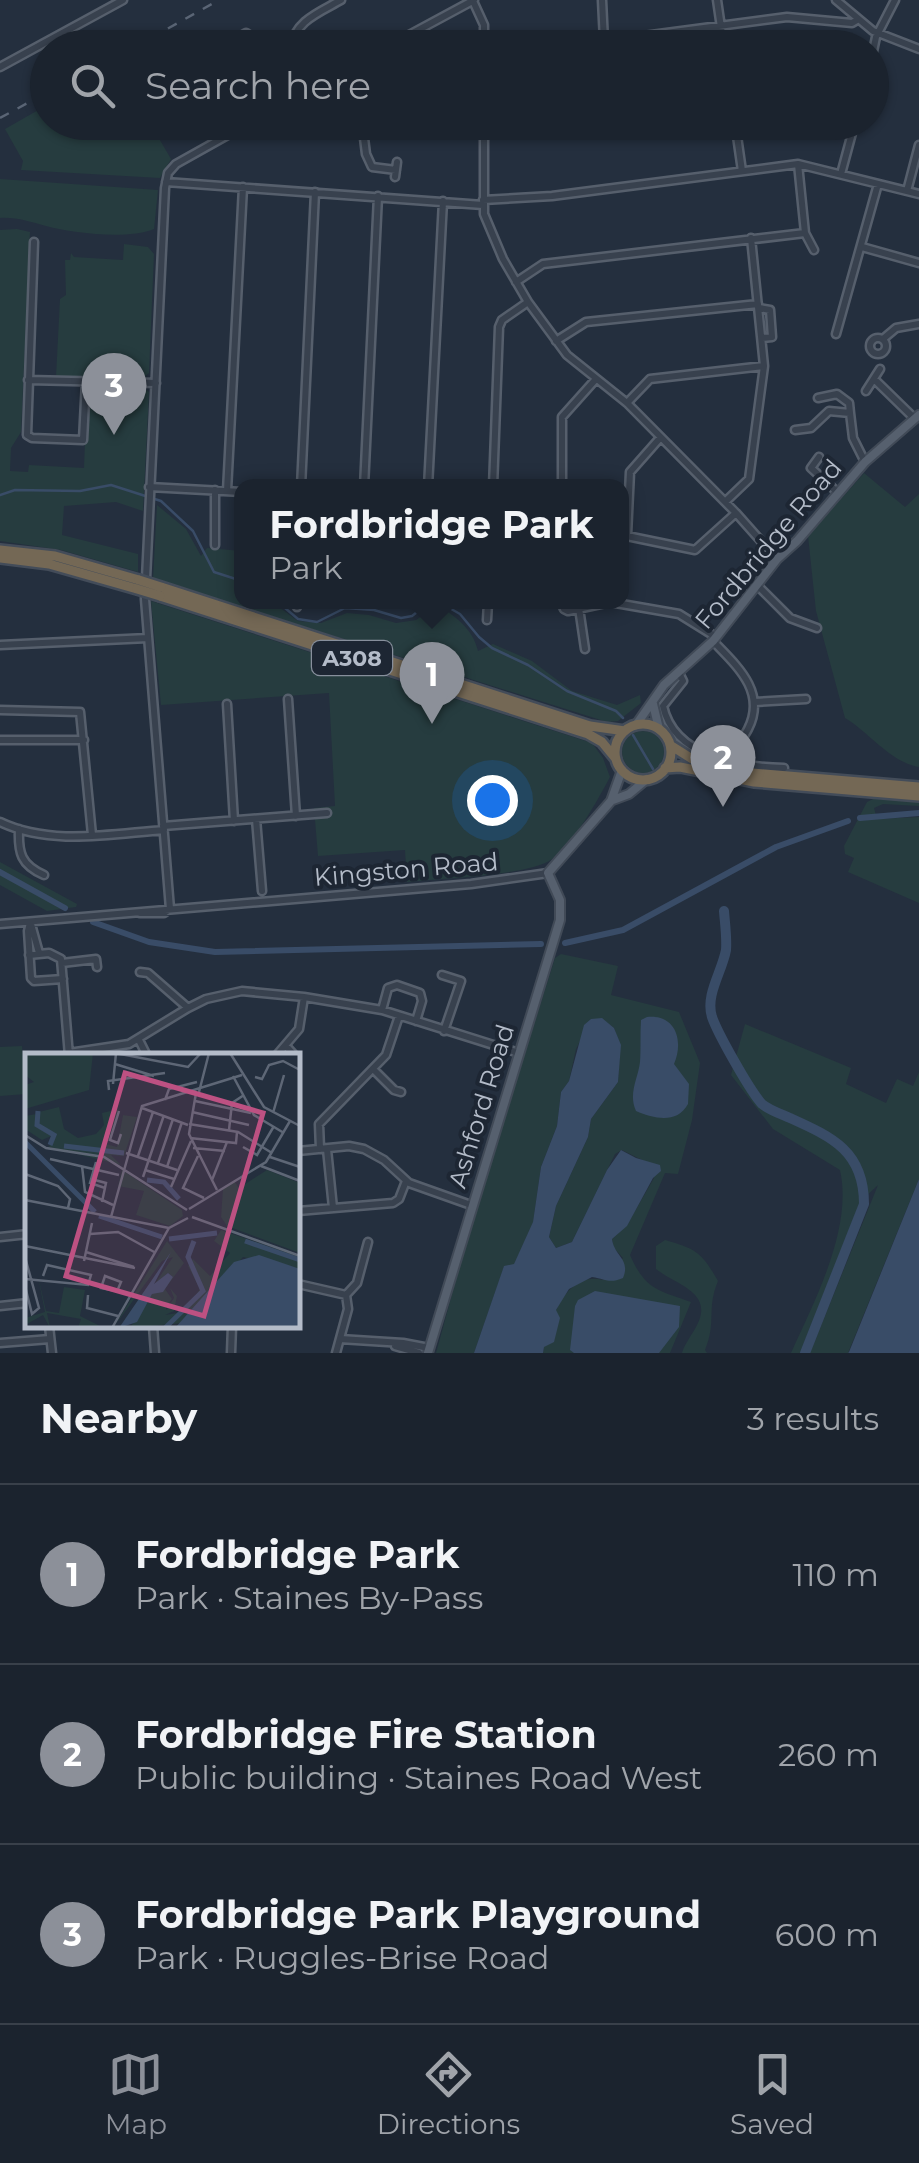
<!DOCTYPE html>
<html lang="en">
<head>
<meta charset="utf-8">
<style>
	:root { --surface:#1b232e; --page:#282f3a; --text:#f1f3f6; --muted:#a0a4aa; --line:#39404a; --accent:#8c9099 }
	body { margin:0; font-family:Montserrat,sans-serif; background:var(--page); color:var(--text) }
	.you { position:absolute; left:492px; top:800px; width:35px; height:35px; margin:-25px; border:8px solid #fff; border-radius:50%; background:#1a73e8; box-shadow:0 0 0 15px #1a73e833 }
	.badge { display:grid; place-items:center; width:65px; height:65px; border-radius:50%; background:var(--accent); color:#fff; font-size:32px; font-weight:700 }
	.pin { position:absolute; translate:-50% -82px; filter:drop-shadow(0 2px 5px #0008) }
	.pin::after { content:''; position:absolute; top:52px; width:35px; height:30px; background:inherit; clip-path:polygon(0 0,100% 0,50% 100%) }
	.popup { position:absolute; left:234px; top:479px; width:395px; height:130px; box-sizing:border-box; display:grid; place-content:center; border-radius:20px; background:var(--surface); filter:drop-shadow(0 2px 8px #0005); font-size:32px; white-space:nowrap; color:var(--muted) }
	.popup b { font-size:38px; color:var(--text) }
	.popup::after { content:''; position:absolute; left:50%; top:100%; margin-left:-20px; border:20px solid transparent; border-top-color:var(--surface) }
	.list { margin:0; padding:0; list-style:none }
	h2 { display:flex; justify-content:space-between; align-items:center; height:130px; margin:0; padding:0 40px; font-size:42px }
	h2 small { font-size:32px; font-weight:400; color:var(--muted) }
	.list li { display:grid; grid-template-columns:65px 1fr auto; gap:30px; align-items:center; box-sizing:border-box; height:180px; padding:0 40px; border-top:2px solid var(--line) }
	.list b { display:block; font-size:38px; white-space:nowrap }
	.list p { margin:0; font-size:32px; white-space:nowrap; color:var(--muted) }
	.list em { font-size:32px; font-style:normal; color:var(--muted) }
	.icon { flex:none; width:55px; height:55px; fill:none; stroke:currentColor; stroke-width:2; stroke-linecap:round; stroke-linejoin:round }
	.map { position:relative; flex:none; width:919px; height:1353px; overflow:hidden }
	.search { position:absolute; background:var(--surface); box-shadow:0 2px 8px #0004; left:30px; right:30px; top:30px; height:110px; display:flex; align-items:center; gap:25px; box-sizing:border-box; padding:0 35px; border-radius:55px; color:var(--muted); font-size:38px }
	.sheet { height:670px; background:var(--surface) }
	nav { display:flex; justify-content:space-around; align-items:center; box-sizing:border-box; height:140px; border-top:2px solid var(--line); background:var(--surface); font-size:28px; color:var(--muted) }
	nav a { display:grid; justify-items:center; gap:5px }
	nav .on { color:var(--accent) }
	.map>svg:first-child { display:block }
	.green { fill:#263c3f }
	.water { fill:#394c67 }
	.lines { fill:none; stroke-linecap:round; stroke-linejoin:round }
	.stream { stroke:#394c67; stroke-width:2.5 }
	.canal { stroke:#394c67; stroke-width:6 }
	.river { stroke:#394c67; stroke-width:10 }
	.minor-casing { stroke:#565f6c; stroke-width:11 }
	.major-casing { stroke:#414a57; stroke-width:12 }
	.highway-casing { stroke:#434c59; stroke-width:14 }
	.minor { stroke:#38414e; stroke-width:6 }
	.major { stroke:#56606e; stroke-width:8 }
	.highway { stroke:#746855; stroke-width:9 }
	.rail { stroke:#5a6575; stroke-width:2.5; stroke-dasharray:10 10; stroke-linecap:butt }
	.highway-bridge-casing { stroke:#434c59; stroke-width:14; stroke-linecap:butt }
	.highway-bridge { stroke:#746855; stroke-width:9 }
	.labels { text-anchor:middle; stroke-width:8; stroke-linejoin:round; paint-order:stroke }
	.shield { fill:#1d2633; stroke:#878f9c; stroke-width:2.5 }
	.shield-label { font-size:22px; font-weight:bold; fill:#b4bcc9 }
	.street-label { font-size:25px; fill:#b4bcc9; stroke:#1d2633 }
	.inset-river { fill:none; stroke:#394c67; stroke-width:5 }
	.inset-road { fill:none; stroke:#5e6776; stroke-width:2.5 }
	.view { fill:#bd5182; fill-opacity:0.15; stroke:#bd5182; stroke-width:5 }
	.inset-edge { fill:none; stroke:#b4bcc9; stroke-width:5 }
</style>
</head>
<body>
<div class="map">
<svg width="919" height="1353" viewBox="0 0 919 1353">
	<rect width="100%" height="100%" fill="#242f3e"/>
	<path class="green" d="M47,105L48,122L150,123L171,159L160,178L21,170L23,161L5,129Z
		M0,179L158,190L154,229C126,240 73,233 46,226C30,222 17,217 0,218Z
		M17,229L30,232L21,432L11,448L10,471L28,472L29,465L84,468L87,386L143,387L149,392L143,511L116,502L64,506L62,535L138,554V572L61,550L0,541V230Z
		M124,244L148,247L154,254L149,373L142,379L56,377L60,299L66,295L65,260H70L71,253L74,257L123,260Z
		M864,473L905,507L919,494V767C890,762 870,733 845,718L816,611L808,536Z
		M157,505L186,529L201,556L207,548L242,551V602H272L298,621L321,623L347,613L369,615L396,623L416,620L438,605C456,617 473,629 478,651L493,644L532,661L572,691L617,705L640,695L641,703L618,721L607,722L153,579Z
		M151,601L592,743L603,758L610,777C596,803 576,840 552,859C530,876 438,878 407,882L405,850L318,856L314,808L335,806L329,693L161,705Z
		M622 752a21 21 0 1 1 42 0a21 21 0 1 1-42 0Z
		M879,796L919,800V806L883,804L874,808L877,819L919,817V903L848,872L854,858L845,854L844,846L867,802Z
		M0,862L77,904L76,907L47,911L0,885Z
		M561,954L618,966L611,995L679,1012L700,1063L692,1120L678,1174L665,1173L630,1255C645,1289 657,1290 691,1302L670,1353H543C548,1323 565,1270 603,1280L623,1258L613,1247L612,1239L627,1225L654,1178L644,1161L622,1150L615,1154L572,1242L556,1248L549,1237L556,1206L588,1137L591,1119L618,1082L620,1045L614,1028L602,1019H591L576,1049L569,1081L561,1092L557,1126L541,1167L533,1223L514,1265L504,1267L474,1353H436L471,1225L555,958Z
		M745,1024L851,1068L846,1084L886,1103L897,1079L913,1086L919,1072V1179L848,1353H810L878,1185L860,1202L800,1353H791C815,1300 853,1228 840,1170L773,1129L731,1075Z
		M22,1046L26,1094L0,1096V1047Z
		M665,1240C697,1249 702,1253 718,1281C706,1310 717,1321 705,1350L707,1353H682C685,1343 692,1335 697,1325C714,1292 676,1285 656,1269V1246Z"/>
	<path class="water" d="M647,1017C676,1014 684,1041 674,1064L689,1084L688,1104C677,1124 655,1119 636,1111C628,1093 638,1079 640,1062C641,1049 640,1034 641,1020Z
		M602,1018L614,1028L621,1045L618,1082L591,1119L588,1137L556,1206L549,1237L556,1248L572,1242L607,1170L621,1150L636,1158L660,1165L661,1171L653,1178L627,1226L612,1239C614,1256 631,1259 623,1278C609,1284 606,1279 592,1277L569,1289L556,1310L560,1318L554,1342L544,1347L543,1353H474L504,1266L514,1264L533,1222L541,1167L557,1126L561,1092L569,1081L584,1025L591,1019Z
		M919,1179V1353H848L849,1352Z
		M595,1291L680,1306L679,1327L659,1353H574L570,1350L575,1306L578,1300Z"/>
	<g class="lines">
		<path class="stream" d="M0,495L15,490L80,491L111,485L161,501L193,531L214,572L242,581
			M278,602L298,619L317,622L345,608L374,610L401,618L412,616L430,602
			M439,602L460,614L479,637L492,648L528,665L567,691L616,711L623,718
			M633,735L653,769"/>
		<path class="canal" d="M860,818L919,813
			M0,872L65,908
			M93,922L149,942L215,952L541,944
			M565,943L623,930L776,847L848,821"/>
		<path class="river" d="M724,911C725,924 727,938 726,950C722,972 705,995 712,1017C718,1034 750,1091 762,1104C769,1110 781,1114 790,1118C832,1137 864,1151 864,1204L805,1353"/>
		<defs>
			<path id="minor" d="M602,0L604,41
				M717,0L724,48
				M836,0L873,31L919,49
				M473,1L484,25V48
				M242,48L239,37L246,33L254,38L250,48
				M291,48C294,21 320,12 341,0
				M385,48L474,0
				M553,48L787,17L852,23L857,20
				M872,56L876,37L895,0
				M0,67L123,0
				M362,122L366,154L372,167L396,170
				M484,122V214L503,259L528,302L567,355L627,403L736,513L777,559
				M735,122L742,171
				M484,124L542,122
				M363,129L386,122
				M841,174L855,122
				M395,177L397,162
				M166,182L483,205
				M907,191L919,145
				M483,200L552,196L798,164L919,194
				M805,233L814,250
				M34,242L27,435L32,438L83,440L86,381
				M862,247L919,263
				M516,282L543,264L805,233L798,164
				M759,308L770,310L772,337L762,338
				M836,334L878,184
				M870 346a8 8 0 1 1 16 0a8 8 0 1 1-16 0Z
				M883,339L896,328L919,324
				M556,341L586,322L758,304
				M874,379L915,419
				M28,380L156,383
				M866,391L880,369
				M818,398L837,394L849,403L850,413
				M627,403L650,379L764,366
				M795,430L811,428L829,411L850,413L853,438L865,462
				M819,457L811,468L837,492
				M149,487L242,492
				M301,487L315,192
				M364,487L378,196
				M428,487L443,201
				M493,487L499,327L502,320L528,302
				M562,487V417L596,379
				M227,491L243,187
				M725,502L749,479L764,366L751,238
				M622,535L695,550L736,513
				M627,535L630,472L660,438
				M215,545V490
				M758,586L790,618L817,628
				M561,602L564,609L568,611L610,602L679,614L716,637
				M297,607V602
				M579,608L585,649
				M487,620L488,602
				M713,641C737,666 767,692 748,729C742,741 732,750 728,762
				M0,645L148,638
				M679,673L683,681L663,706C674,758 741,767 784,768
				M288,699L296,816
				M755,702L806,699
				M227,704L234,821
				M0,710L80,712L92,835
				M0,740H84
				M256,819L262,891
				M0,822C50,846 110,834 164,830
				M163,826L327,813
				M19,829C18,853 21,865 44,875
				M170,909L145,599L165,188L168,173L176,164L251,122
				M140,913H164L170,909
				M30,923L28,931L31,978L34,981L63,979
				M0,924L471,884L548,873
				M31,924L39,953
				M29,955L49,953L61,959L69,1056
				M62,963L96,959L97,967
				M140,972L148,973L188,1008
				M442,975L461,981L444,1031
				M382,1010L388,988L397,985L420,993L422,1001L416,1021
				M139,1040L147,1056
				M286,1046L295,1056
				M69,1053L129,1044L188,1008L206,999L242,991L304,997L382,1010L519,1053
				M276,1056L299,1029L304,997
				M374,1070L394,1090L401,1092
				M320,1149L319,1124L386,1055L399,1016
				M327,1149L333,1208
				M298,1151L349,1146L364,1149L384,1160L409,1183L471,1205
				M298,1211L393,1203L399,1199L406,1181
				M0,1237L28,1234
				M298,1284L346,1295L348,1309L336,1353
				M346,1295L357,1283L368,1242
				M0,1306L28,1303
				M49,1326L52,1353
				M153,1326L155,1353
				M340,1339L403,1343L429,1348
				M0,1343L50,1339
				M395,1346L419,1353
				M231,1353L232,1326"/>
			<path id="major" d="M653,704L659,729
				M636,725L664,685L713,641L777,559L797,541L865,462L919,415
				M613,800L629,794L647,779
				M428,1353L560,920V900L548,873L611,801L622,770"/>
			<path id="highway" d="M0,550L55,556L139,580
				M0,558L49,564L137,589
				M161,587L590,726L625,731
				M160,596L588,734L602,742L616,759
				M615 752a28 28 0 1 1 56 0a28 28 0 1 1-56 0Z
				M670,745L697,762L741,772L919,787
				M665,768L680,767L754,782L919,796"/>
		</defs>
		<use href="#minor" class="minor-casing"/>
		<use href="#major" class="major-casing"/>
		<use href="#highway" class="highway-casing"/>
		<use href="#minor" class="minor"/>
		<use href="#major" class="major"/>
		<use href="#highway" class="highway"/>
		<path class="rail" d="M133,48L219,0
			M0,118L48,92"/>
		<defs>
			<path id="highway-bridge" d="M139,580L161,587
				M137,589L160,596"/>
		</defs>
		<use href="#highway-bridge" class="highway-bridge-casing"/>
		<use href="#highway-bridge" class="highway-bridge"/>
	</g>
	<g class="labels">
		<rect class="shield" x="312" y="641" width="80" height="34" rx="8"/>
		<g class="shield-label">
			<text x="352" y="666">A308</text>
		</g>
		<g class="street-label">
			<text transform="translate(768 544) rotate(-50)" y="9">Fordbridge Road</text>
			<text transform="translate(406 869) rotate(-5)" y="9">Kingston Road</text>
			<text transform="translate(481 1106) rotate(-73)" y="9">Ashford Road</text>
		</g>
	</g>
	<g transform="translate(25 1053)">
		<rect width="275" height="275" fill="#242f3e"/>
		<path d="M1,0H68L64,37L0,56V32L9,29L0,22ZM34,54L39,76L53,85L71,81L79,72L77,60L94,56L81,91L92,94L98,62L112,64L99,103L86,102L96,112L24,94L29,82L17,87L0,76V63L12,61L13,67L14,59ZM97,117L157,157L158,163L145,173L111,162L119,138L93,133ZM242,117L275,130V200L202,173L196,164L198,135L209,128L214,135ZM196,177L275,204V216L218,204L158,270L105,275L127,241L148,224L143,220L129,232L148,204L137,208L88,275L142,188L159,210L140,236L147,246L141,254V257L149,245L145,235L152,243L149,258L140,262L159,259L175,236L163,213L168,206L185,223L205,200L189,188ZM13,223L21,258L34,260L39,234L60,237L55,263L79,275H53L56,266L22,260L25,275L18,262L2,271L0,265L20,259Z" fill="#263c3f"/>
		<path d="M146,199L129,231L143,220L148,224L138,239L127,241L112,269L94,275ZM234,202L275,216V275H150L209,209Z" fill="#394c67"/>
		<path class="inset-river" d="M13,58L12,72L29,82L25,92M0,89L70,159M39,93L99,100M122,127L139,129L154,146M74,163L137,184M144,186L192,180M220,188L275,207M140,275L178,238L163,204L169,188"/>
		<path class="inset-road" d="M90,0L163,14L176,0M205,0L239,54L275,73M90,11L129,23M208,23L229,62L259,80M230,24L237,26L244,12L258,8L275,17M88,31L91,0M84,37L83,28L140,20M174,39L184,0M171,40L164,81L192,137M140,47L144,36L172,29M170,48L226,60M117,55L163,72M94,58L85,87L93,90L96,81M167,59L224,72M248,60L259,22M164,71L213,79L247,100M204,77L207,50L219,42M0,82L21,95L79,104L162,157M165,85L211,90L212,79M218,94L232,102L249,73M168,95L200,98M101,100L152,117M113,103L128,59M173,103L158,135L179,145M245,104L275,114M25,106L94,122M71,109L65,130L80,135M133,110L148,66M57,113L60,139L88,152M236,113L275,128M142,114L157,69M120,117L149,126M0,121L33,133L45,146L43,155M118,124L139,62M66,126L81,130L77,149M187,127L202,89M146,134L166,88M0,147L144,175M164,156L241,109L265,68M86,164L117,53L217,22M167,164L275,203M65,181L93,179L131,200M0,193L110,215M61,199L109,214M0,204L14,255L7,261L0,233M59,208L67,170M0,226L63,232L66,222L22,212L18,223M93,236L96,229L80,223L76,235L106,241M63,242L62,255L93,263M87,275L144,175L163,165"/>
		<path class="view" d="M100,20L238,60L179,263L41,223Z"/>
		<rect width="275" height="275" class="inset-edge"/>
	</g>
</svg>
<div class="you"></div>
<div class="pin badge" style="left:432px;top:724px">1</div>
<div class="popup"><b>Fordbridge Park</b>Park</div>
<div class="pin badge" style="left:723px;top:807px">2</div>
<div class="pin badge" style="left:114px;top:435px">3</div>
<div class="search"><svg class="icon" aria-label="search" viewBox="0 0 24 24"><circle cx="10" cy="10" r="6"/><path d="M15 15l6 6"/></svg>Search here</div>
</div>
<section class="sheet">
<h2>Nearby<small>3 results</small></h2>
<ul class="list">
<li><span class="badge">1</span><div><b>Fordbridge Park</b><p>Park · Staines By-Pass</p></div><em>110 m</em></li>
<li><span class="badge">2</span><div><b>Fordbridge Fire Station</b><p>Public building · Staines Road West</p></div><em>260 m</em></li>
<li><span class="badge">3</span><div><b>Fordbridge Park Playground</b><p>Park · Ruggles-Brise Road</p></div><em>600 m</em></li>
</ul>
</section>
<nav>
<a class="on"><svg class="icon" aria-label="map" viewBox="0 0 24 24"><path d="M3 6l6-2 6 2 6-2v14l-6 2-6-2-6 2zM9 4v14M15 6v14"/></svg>Map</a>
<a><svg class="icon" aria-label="directions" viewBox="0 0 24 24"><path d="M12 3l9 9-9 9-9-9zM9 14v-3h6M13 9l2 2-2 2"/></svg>Directions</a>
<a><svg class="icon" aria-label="saved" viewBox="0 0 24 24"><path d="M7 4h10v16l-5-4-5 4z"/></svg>Saved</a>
</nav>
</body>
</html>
